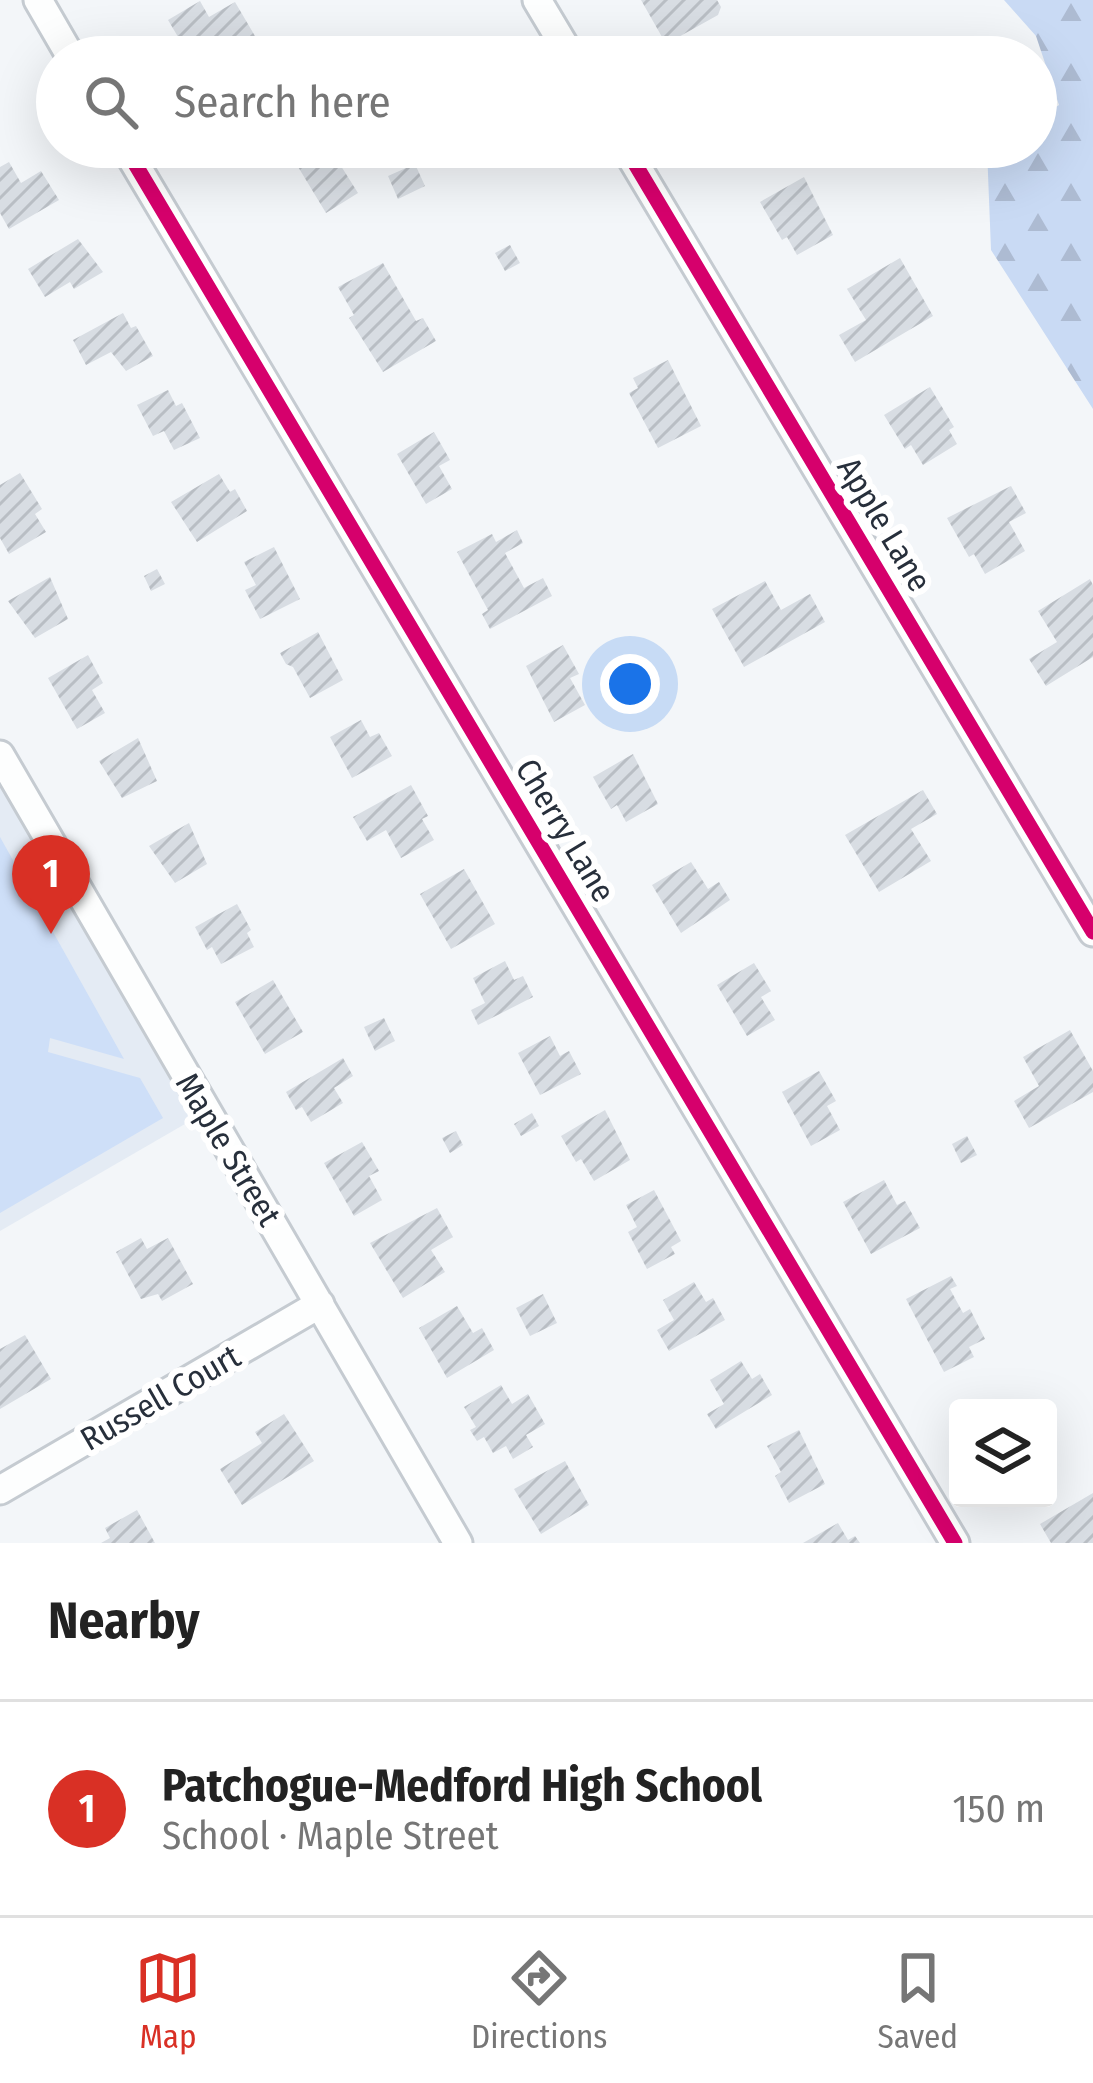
<!DOCTYPE html>
<html lang="en">
<head>
<meta charset="utf-8">
<style>
	:root { --surface:#fff; --page:#f2f2f2; --text:#222; --muted:#767676; --line:#e0e0e0; --accent:#d93025 }
	body { margin:0; font-family:"Fira Sans Condensed",sans-serif; background:var(--page); color:var(--text) }
	.controls { position:absolute; right:36px; bottom:36px; display:grid; overflow:hidden; border-radius:12px; box-shadow:0 12px 48px #0002 }
	.controls button { width:108px; height:108px; display:grid; place-items:center; padding:0; border:0; border-bottom:3px solid var(--line); background:var(--surface); color:var(--text); font:60px sans-serif }
	.you { position:absolute; left:630px; top:684px; width:42px; height:42px; margin:-30px; border:9px solid #fff; border-radius:50%; background:#1a73e8; box-shadow:0 0 0 18px #1a73e833 }
	.badge { display:grid; place-items:center; width:78px; height:78px; border-radius:50%; background:var(--accent); color:#fff; font-size:39px; font-weight:700 }
	.pin { position:absolute; translate:-50% -99px; filter:drop-shadow(0 3px 6px #0008) }
	.pin::after { content:''; position:absolute; top:63px; width:42px; height:36px; background:inherit; clip-path:polygon(0 0,100% 0,50% 100%) }
	.list { margin:0; padding:0; list-style:none }
	h2 { display:flex; justify-content:space-between; align-items:center; height:156px; margin:0; padding:0 48px; font-size:51px }
	h2 small { font-size:39px; font-weight:400; color:var(--muted) }
	.list li { display:grid; grid-template-columns:78px 1fr auto; gap:36px; align-items:center; box-sizing:border-box; height:216px; padding:0 48px; border-top:3px solid var(--line) }
	.list b { display:block; font-size:45px; white-space:nowrap }
	.list p { margin:0; font-size:39px; white-space:nowrap; color:var(--muted) }
	.list em { font-size:39px; font-style:normal; color:var(--muted) }
	.icon { flex:none; width:66px; height:66px; fill:none; stroke:currentColor; stroke-width:2; stroke-linecap:round; stroke-linejoin:round }
	.map { position:relative; flex:none; width:1093px; height:1543px; overflow:hidden }
	.search { position:absolute; background:var(--surface); box-shadow:0 12px 48px #0002; left:36px; right:36px; top:36px; height:132px; display:flex; align-items:center; gap:30px; box-sizing:border-box; padding:0 42px; border-radius:66px; color:var(--muted); font-size:45px }
	.sheet { height:372px; background:var(--surface) }
	nav { display:flex; justify-content:space-around; align-items:center; box-sizing:border-box; height:168px; border-top:3px solid var(--line); background:var(--surface); font-size:33px; color:var(--muted) }
	nav a { display:grid; justify-items:center; gap:6px }
	nav .on { color:var(--accent) }
	.map>svg:first-child { display:block }
	.built { fill:#e4ebf4 }
	.grass { fill:#cedff8 }
	.forest { fill:url(#forest-firs) }
	.building { fill:url(#building-hatch) }
	.lines { fill:none; stroke-linecap:round; stroke-linejoin:round }
	.minor-casing { stroke:#c5cbd1; stroke-width:33 }
	.minor { stroke:#fdfefe; stroke-width:27 }
	.cycleway-casing { stroke:#fff; stroke-width:22 }
	.cycleway { stroke:#d6006c; stroke-width:15 }
	.labels { text-anchor:middle; stroke-width:12; stroke-linejoin:round; paint-order:stroke }
	.street-label { font-size:33px; fill:#272f3b; stroke:#fff }
</style>
</head>
<body>
<div class="map">
<svg width="1093" height="1543" viewBox="0 0 1093 1543">
	<defs>
		<pattern id="forest-firs" width="22" height="20" patternUnits="userSpaceOnUse" patternTransform="scale(3)"><rect width="22" height="20" fill="#c9daf4"/><path d="M5 1l3.5 6h-7zM16 11l3.5 6h-7z" fill="#adbbd2"/></pattern>
		<pattern id="building-hatch" width="6" height="6" patternUnits="userSpaceOnUse" patternTransform="scale(3)"><rect width="6" height="6" fill="#d8dde3"/><path d="M-1 1l2-2M0 6l6-6M5 7l2-2" fill="none" stroke="#b9bec4"/></pattern>
	</defs>
	<rect width="100%" height="100%" fill="#f3f6f9"/>
	<path class="built" d="M0,755L204,1113L0,1231Z"/>
	<path class="grass" d="M0,837L124,1059L50,1038L48,1052L140,1078L163,1118L0,1213Z"/>
	<path class="forest" d="M1004,0H1093V409L991,250L987,149L1036,147V120L1059,105L1036,36Z"/>
	<path class="building" d="M641,0H717L721,7L718,15L666,44Z
		M200,1L209,17L235,2L265,53L258,57H190L168,20Z
		M286,147H367L341,166L358,193L326,213Z
		M9,162L21,183L41,171L59,200L9,229L0,213V167Z
		M415,164L425,186L398,199L388,176Z
		M804,177L833,235L797,255L787,237L782,240L760,202Z
		M78,239L103,272L74,289L70,282L45,297L28,269Z
		M510,245L520,263L505,271L495,253Z
		M900,258L933,316L855,362L839,335L866,320L847,289Z
		M383,263L416,321L423,318L436,341L383,372L349,318L354,315L338,287Z
		M123,313L131,328L136,326L153,356L126,371L111,352L86,365L73,340Z
		M668,360L701,426L658,448L629,393L638,388L633,378Z
		M930,387L954,427L949,430L957,444L923,465L911,445L905,449L884,415Z
		M168,390L176,406L182,403L200,438L174,450L164,431L153,436L137,405Z
		M434,432L450,460L439,466L452,489L426,504L397,454Z
		M20,473L42,509L35,514L46,532L9,554L0,538V485Z
		M219,474L230,492L235,489L247,511L197,542L171,502Z
		M1011,486L1026,513L1009,522L1025,551L985,574L974,554L969,557L947,518Z
		M517,530L523,543L505,553L524,588L543,578L552,596L490,629L482,614L488,610L457,552L492,534L496,542Z
		M274,547L300,599L260,619L245,590L256,585L244,562Z
		M157,569L165,584L151,591L144,576Z
		M50,577L68,619L35,638L8,601Z
		M1090,579L1093,585V657L1046,686L1029,659L1057,642L1038,611Z
		M765,581L781,610L810,594L825,622L744,667L712,609Z
		M318,632L343,680L310,698L293,667L286,664L280,653Z
		M563,645L579,674L570,678L585,705L554,722L526,666Z
		M88,655L103,683L92,690L105,713L77,729L48,678Z
		M361,720L370,737L379,733L392,756L352,778L330,737Z
		M138,738L157,781L122,798L99,761Z
		M633,754L658,804L626,822L617,805L611,809L593,777Z
		M411,785L428,816L422,819L434,840L401,858L386,830L367,841L353,817Z
		M923,790L937,814L911,829L931,861L879,892L845,835Z
		M189,823L207,864L175,883L149,846Z
		M691,862L708,889L719,882L730,900L681,933L652,885Z
		M464,869L495,924L451,949L420,894Z
		M237,904L251,930L247,933L254,947L221,964L212,947L207,950L195,927Z
		M505,961L514,980L523,976L533,997L478,1025L471,1010L485,1003L473,978Z
		M754,963L771,991L761,997L775,1020L747,1036L717,985Z
		M273,980L303,1032L265,1054L235,1002Z
		M384,1018L395,1041L375,1051L364,1027Z
		M1070,1030L1093,1071V1092L1029,1128L1014,1101L1039,1086L1023,1057Z
		M550,1036L560,1056L569,1051L581,1074L540,1095L518,1053Z
		M343,1058L353,1076L334,1088L343,1103L311,1122L302,1107L296,1110L286,1092Z
		M819,1071L836,1101L827,1106L840,1130L811,1146L782,1092Z
		M605,1110L630,1160L594,1181L581,1159L576,1162L561,1136Z
		M532,1113L539,1126L521,1136L514,1124Z
		M456,1131L463,1145L450,1153L442,1138Z
		M967,1136L977,1155L961,1163L952,1144Z
		M362,1142L379,1171L369,1176L382,1200L354,1216L324,1163Z
		M884,1180L897,1205L905,1201L920,1228L871,1254L843,1202Z
		M654,1190L681,1241L671,1247L675,1254L647,1269L628,1232L637,1227L626,1205Z
		M437,1208L453,1237L431,1250L445,1272L403,1298L370,1243Z
		M141,1238L147,1249L168,1238L193,1284L162,1301L158,1294L141,1299L116,1252Z
		M951,1276L957,1286L950,1289L963,1313L970,1309L985,1339L969,1347L974,1357L944,1372L906,1299Z
		M694,1282L706,1302L713,1298L725,1320L669,1351L657,1330L674,1320L663,1300Z
		M543,1294L557,1323L530,1336L516,1308Z
		M457,1306L473,1333L482,1328L494,1350L447,1378L419,1328Z
		M25,1335L51,1379L0,1409V1349Z
		M741,1361L752,1379L760,1374L772,1395L716,1429L707,1414L724,1404L710,1380Z
		M501,1385L512,1404L528,1394L545,1424L526,1435L533,1447L513,1459L506,1446L493,1453L484,1437L477,1441L470,1430L476,1427L464,1407Z
		M284,1414L314,1461L242,1505L220,1469L262,1443L255,1432Z
		M799,1430L825,1484L789,1503L775,1476L781,1472L767,1446Z
		M565,1461L589,1505L541,1534L514,1489Z
		M1093,1493V1543H1051L1040,1524Z
		M137,1510L155,1543H101L110,1538L105,1528Z
		M838,1523L848,1540L855,1536L860,1543H803Z"/>
	<g class="lines">
		<defs>
			<path id="minor" d="M38,0L71,57
				M537,0L571,57
				M125,147L955,1543
				M625,147L1093,932
				M0,755C151,1019 307,1279 458,1543
				M0,1490L320,1304"/>
		</defs>
		<use href="#minor" class="minor-casing"/>
		<use href="#minor" class="minor"/>
		<defs>
			<path id="cycleway" d="M125,147L955,1543
				M625,147L1093,932"/>
		</defs>
		<use href="#cycleway" class="cycleway-casing"/>
		<use href="#cycleway" class="cycleway"/>
	</g>
	<g class="labels">
		<g class="street-label">
			<text transform="translate(885 524) rotate(59)" y="12">Apple Lane</text>
			<text transform="translate(566 830) rotate(59)" y="12">Cherry Lane</text>
			<text transform="translate(229 1149) rotate(59)" y="12">Maple Street</text>
			<text transform="translate(160 1397) rotate(-30)" y="12">Russell Court</text>
		</g>
	</g>
</svg>
<div class="controls">
<button><svg class="icon" aria-label="layers" viewBox="0 0 24 24"><path d="M12 4l9 5-9 5-9-5zM3 14l9 5 9-5"/></svg></button>
</div>
<div class="you"></div>
<div class="pin badge" style="left:51px;top:934px">1</div>
<div class="search"><svg class="icon" aria-label="search" viewBox="0 0 24 24"><circle cx="10" cy="10" r="6"/><path d="M15 15l6 6"/></svg>Search here</div>
</div>
<section class="sheet">
<h2>Nearby<small></small></h2>
<ul class="list">
<li><span class="badge">1</span><div><b>Patchogue-Medford High School</b><p>School · Maple Street</p></div><em>150 m</em></li>
</ul>
</section>
<nav>
<a class="on"><svg class="icon" aria-label="map" viewBox="0 0 24 24"><path d="M3 6l6-2 6 2 6-2v14l-6 2-6-2-6 2zM9 4v14M15 6v14"/></svg>Map</a>
<a><svg class="icon" aria-label="directions" viewBox="0 0 24 24"><path d="M12 3l9 9-9 9-9-9zM9 14v-3h6M13 9l2 2-2 2"/></svg>Directions</a>
<a><svg class="icon" aria-label="saved" viewBox="0 0 24 24"><path d="M7 4h10v16l-5-4-5 4z"/></svg>Saved</a>
</nav>
</body>
</html>
